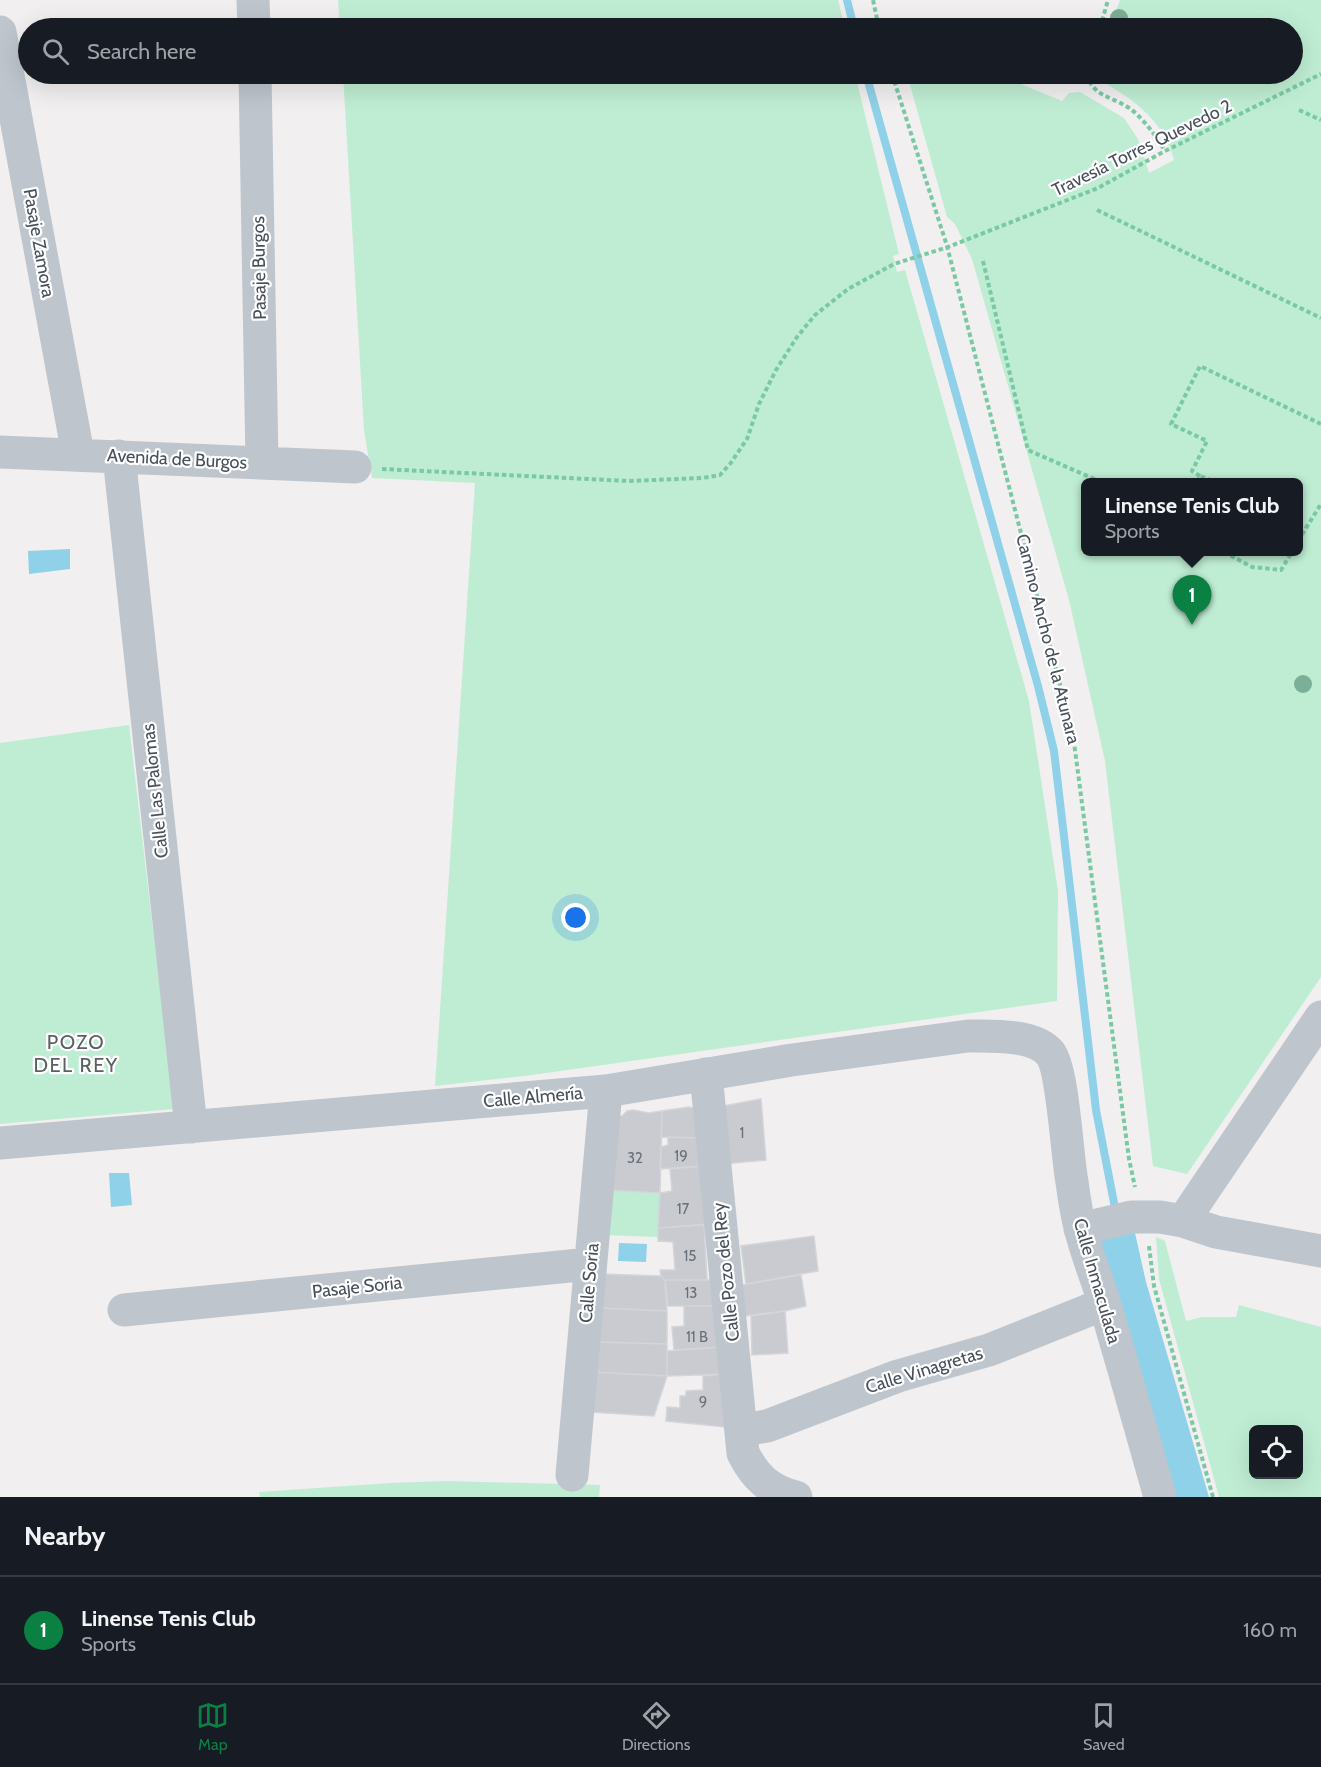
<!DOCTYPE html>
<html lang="en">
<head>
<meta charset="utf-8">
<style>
	:root { --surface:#171b24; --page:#242831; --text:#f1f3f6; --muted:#9ea1a6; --line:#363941; --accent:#0b8043 }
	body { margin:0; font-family:Cabin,sans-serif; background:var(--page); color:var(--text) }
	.controls { position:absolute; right:18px; bottom:18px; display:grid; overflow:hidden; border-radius:9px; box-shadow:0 6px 24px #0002 }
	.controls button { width:54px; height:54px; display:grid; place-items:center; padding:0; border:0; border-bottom:2px solid var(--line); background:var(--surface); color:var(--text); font:30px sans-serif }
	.you { position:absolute; left:576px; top:918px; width:21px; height:21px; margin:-15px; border:4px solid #fff; border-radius:50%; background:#1a73e8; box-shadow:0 0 0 9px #1a73e833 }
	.badge { display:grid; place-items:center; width:39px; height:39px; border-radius:50%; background:var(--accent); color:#fff; font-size:20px; font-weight:700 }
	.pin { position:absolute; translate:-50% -50px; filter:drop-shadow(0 2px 3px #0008) }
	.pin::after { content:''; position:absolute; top:32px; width:21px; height:18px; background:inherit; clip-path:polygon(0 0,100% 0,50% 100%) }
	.popup { position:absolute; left:1081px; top:478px; width:222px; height:78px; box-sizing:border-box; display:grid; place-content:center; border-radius:9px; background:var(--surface); filter:drop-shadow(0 2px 4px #0005); font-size:20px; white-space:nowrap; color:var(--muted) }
	.popup b { font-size:22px; color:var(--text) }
	.popup::after { content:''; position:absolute; left:50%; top:100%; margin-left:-12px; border:12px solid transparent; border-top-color:var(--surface) }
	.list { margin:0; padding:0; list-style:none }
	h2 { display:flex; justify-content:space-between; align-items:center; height:78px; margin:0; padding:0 24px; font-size:26px }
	h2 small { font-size:20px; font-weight:400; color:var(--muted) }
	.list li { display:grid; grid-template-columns:39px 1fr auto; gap:18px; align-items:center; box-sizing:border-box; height:108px; padding:0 24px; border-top:2px solid var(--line) }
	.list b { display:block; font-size:22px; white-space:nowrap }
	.list p { margin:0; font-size:20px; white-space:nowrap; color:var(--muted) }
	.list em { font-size:20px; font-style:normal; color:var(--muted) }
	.icon { flex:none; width:33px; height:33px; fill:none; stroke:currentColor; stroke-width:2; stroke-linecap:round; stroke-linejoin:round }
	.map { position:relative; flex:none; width:1321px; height:1497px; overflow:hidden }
	.search { position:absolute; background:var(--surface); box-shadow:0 6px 24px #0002; left:18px; right:18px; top:18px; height:66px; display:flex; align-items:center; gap:15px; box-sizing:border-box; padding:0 21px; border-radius:33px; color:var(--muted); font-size:22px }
	.sheet { height:186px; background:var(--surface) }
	nav { display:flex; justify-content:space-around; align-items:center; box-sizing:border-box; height:84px; border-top:2px solid var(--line); background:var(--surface); font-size:16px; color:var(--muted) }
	nav a { display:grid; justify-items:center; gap:3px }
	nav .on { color:var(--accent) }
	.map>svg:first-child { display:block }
	.green { fill:#bfedd3; fill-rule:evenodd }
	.water { fill:#8fd1e8 }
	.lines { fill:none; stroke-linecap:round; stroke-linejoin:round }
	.stream { stroke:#8fd1e8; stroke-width:8 }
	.building { fill:#c9cbd1; stroke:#d3d5da; stroke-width:1.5 }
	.path { stroke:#79c9a5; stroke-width:4; stroke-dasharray:4.5 3; stroke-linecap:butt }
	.minor { stroke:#bec5cd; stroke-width:33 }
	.tree { fill:#7caf97 }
	.labels { text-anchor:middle; stroke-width:4.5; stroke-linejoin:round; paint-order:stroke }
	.number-label { font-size:15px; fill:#687078 }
	.street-label { font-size:18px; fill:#48515b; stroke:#fff }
	.neighbourhood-label { font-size:20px; letter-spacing:1.5px; fill:#5c5f63; stroke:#fff }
</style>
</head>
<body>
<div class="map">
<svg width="1321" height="1497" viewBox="0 0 1321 1497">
	<rect width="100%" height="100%" fill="#f1efef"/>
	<path class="green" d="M338,0H838L845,28H340Z
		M1120,0H1321V977L1187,1174L1153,1166L1105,761L1069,600L972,259L955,224L947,217L907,74H997L1062,101L1069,93L1080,92L1124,118L1138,139L1149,173L1174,160C1162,117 1132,99 1095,77L1096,74H1292V28H1110ZM1086,482H1298V552H1086Z
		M343,74H855L899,254L893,256L897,272L905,270L1029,701L1058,891L1057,1001L532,1075L435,1086L475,483L372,478L364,430Z
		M129,725L174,1109L0,1124V743Z
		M608,1190L660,1193L658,1237L604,1235Z
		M1156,1237L1165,1241L1186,1321L1202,1317H1236L1239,1305L1321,1327V1497H1219L1159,1279ZM1254,1430H1298V1474H1254Z
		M447,1481L600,1485L599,1497H260L259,1492L390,1483Z"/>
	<path class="water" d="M70,549V569L29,574L28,551Z
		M109,1173H129L132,1205L111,1207Z
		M1133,1224L1146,1282L1209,1497H1172L1092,1235Z
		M619,1243L647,1244L646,1262L618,1261Z"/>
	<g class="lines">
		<path class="stream" d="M847,0L854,28
			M866,74L1038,686L1054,751L1096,1110L1116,1213"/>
	</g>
	<path class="building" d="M761,1099L766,1160L723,1164L718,1107Z
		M689,1107L693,1108L700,1138L661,1137L662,1111Z
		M633,1110L649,1113L662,1111L660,1193L608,1190L610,1116H622L627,1111Z
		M668,1137L700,1138L702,1166L660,1169L661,1147L668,1145Z
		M702,1166L709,1224L658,1228L660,1193L672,1191L670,1169Z
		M704,1225L707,1280H665L661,1276L660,1270H675L673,1242L658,1241V1228Z
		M814,1236L818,1271L746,1284L741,1246Z
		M601,1274L661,1276L665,1280L667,1311L599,1308Z
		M801,1275L806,1306L785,1311L744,1316L741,1285Z
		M665,1280H715L716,1306H668Z
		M684,1306H716L721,1347L674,1350L672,1327L684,1326Z
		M599,1308L667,1311V1344L595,1342Z
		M785,1311L788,1353L752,1355L751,1316Z
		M595,1342L667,1344V1376L593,1372Z
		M721,1347L724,1374L667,1376V1351Z
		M593,1372L667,1376L654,1416L591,1412Z
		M724,1374L725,1427L666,1421L667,1407L680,1408V1396H686V1391L703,1390V1376Z"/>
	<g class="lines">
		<path class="path" d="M873,0L879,28
			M1100,28L1108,0
			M892,74L947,246L1073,735L1129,1159L1135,1187
			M1087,74C1092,97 1115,97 1132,110C1146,122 1156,136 1165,151
			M1299,110L1321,120
			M1097,210L1321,318
			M983,261L1028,450L1101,482
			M382,469L629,481L702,478L720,475L730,464L747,439L759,404L776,370L797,337L815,315L848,289L894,264L948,247L1098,188L1165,151L1321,74
			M1200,476L1192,471L1207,441L1171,424L1200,366L1321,424
			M1197,482L1200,476L1215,482
			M1298,523L1307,527
			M1298,541L1321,504
			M1224,552L1252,567L1281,570L1292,552
			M1149,1246L1154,1286L1213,1497"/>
		<path class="minor" d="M253,0L254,28
			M0,32L78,454
			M255,74L262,463
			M0,452L355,467
			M119,456L191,1127
			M706,1074L743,1453C755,1477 770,1491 796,1497
			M0,1143L606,1091L792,1060L968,1036C991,1036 1034,1034 1050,1053C1063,1069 1067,1156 1072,1182C1074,1197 1076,1212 1080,1227C1086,1253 1097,1279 1105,1305C1124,1369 1142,1433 1160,1497
			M1183,1221L1321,1017
			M1080,1229L1131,1217H1160L1183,1221L1216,1232L1321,1251
			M124,1310L590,1264
			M742,1430L767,1426L898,1376L989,1350L1104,1304
			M572,1475L606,1091"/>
	</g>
	<g class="tree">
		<circle cx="1119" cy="18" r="9"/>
		<circle cx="1303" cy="684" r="9"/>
	</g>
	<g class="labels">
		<g class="number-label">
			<text x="742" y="1138">1</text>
			<text x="681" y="1161">19</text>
			<text x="635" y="1163">32</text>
			<text x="683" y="1214">17</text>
			<text x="690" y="1261">15</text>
			<text x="691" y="1298">13</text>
			<text x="697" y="1342">11 B</text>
			<text x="703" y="1407">9</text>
		</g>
		<g class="street-label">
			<text transform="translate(1142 148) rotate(-26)" y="6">Travesía Torres Quevedo 2</text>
			<text transform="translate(39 243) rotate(80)" y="6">Pasaje Zamora</text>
			<text transform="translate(259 268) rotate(-91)" y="6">Pasaje Burgos</text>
			<text transform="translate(177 459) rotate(3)" y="6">Avenida de Burgos</text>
			<text transform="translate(1048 639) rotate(76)" y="6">Camino Ancho de la Atunara</text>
			<text transform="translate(155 791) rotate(-96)" y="6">Calle Las Palomas</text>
			<text transform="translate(533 1097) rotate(-5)" y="6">Calle Almería</text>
			<text transform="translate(726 1272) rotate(-96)" y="6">Calle Pozo del Rey</text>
			<text transform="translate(1097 1281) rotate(74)" y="6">Calle Inmaculada</text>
			<text transform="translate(589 1283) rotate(-85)" y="6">Calle Soria</text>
			<text transform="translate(357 1287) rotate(-6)" y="6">Pasaje Soria</text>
			<text transform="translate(924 1370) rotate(-17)" y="6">Calle Vinagretas</text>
		</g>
		<g class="neighbourhood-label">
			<text x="76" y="1049">POZO<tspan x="76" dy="23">DEL REY</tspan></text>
		</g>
	</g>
</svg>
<div class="controls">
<button><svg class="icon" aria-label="locate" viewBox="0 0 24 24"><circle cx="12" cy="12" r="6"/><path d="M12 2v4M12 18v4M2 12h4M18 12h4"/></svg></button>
</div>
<div class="you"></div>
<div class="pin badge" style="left:1192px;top:625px">1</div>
<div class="popup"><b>Linense Tenis Club</b>Sports</div>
<div class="search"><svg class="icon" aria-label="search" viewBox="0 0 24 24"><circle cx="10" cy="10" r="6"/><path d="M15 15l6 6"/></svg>Search here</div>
</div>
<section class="sheet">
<h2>Nearby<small></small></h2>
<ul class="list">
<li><span class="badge">1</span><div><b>Linense Tenis Club</b><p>Sports</p></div><em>160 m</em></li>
</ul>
</section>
<nav>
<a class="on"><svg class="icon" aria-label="map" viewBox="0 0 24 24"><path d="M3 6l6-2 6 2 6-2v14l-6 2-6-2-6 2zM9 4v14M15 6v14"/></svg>Map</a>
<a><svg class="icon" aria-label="directions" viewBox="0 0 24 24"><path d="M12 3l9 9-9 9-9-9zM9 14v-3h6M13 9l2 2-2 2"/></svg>Directions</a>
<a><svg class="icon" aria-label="saved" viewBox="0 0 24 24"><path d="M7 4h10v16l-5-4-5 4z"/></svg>Saved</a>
</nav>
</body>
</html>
